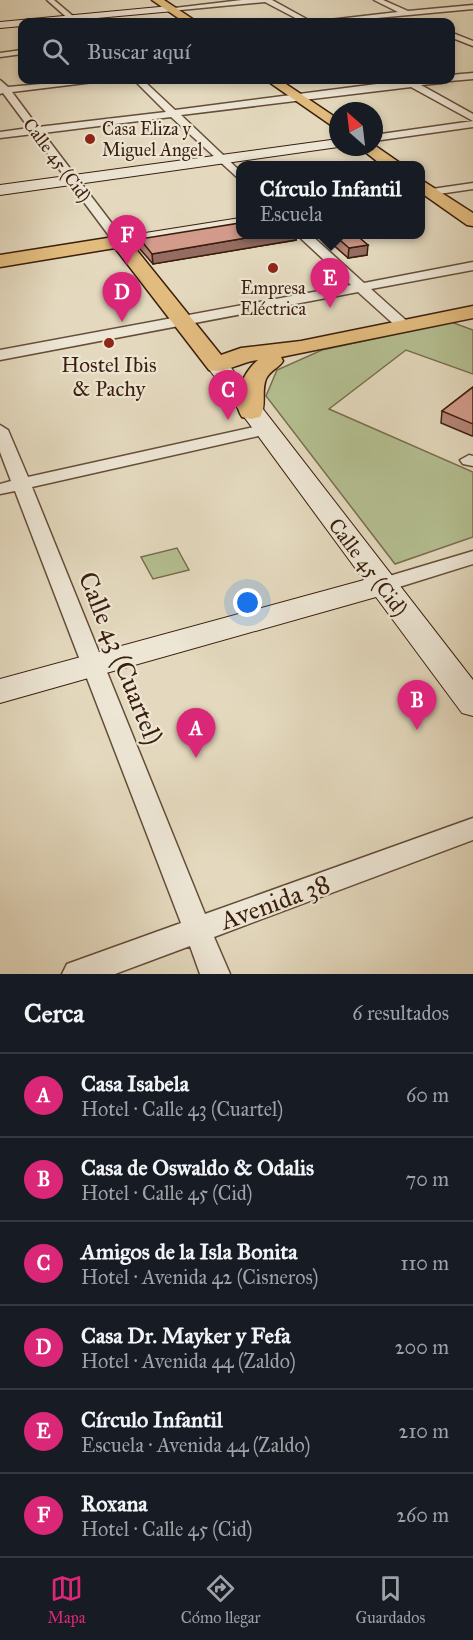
<!DOCTYPE html>
<html lang="es">
<head>
<meta charset="utf-8">
<style>
	:root { --surface:#171b24; --page:#20242c; --text:#f1f3f6; --muted:#9ea1a6; --line:#363941; --accent:#db2777 }
	body { margin:0; font-family:"IM FELL Great Primer",serif; background:var(--page); color:var(--text) }
	.compass { position:absolute; left:329px; top:102px; width:54px; height:54px; border-radius:50%; background:var(--surface); box-shadow:0 3px 9px #0003; rotate:332deg }
	.you { position:absolute; left:248px; top:603px; width:21px; height:21px; margin:-15px; border:4px solid #fff; border-radius:50%; background:#1a73e8; box-shadow:0 0 0 9px #1a73e833 }
	.badge { display:grid; place-items:center; width:39px; height:39px; border-radius:50%; background:var(--accent); color:#fff; font-size:20px; font-weight:700 }
	.pin { position:absolute; translate:-50% -50px; filter:drop-shadow(0 2px 3px #0008) }
	.pin::after { content:''; position:absolute; top:32px; width:21px; height:18px; background:inherit; clip-path:polygon(0 0,100% 0,50% 100%) }
	.popup { position:absolute; left:236px; top:161px; width:189px; height:78px; box-sizing:border-box; display:grid; place-content:center; border-radius:12px; background:var(--surface); filter:drop-shadow(0 2px 4px #0005); font-size:20px; white-space:nowrap; color:var(--muted) }
	.popup b { font-size:22px; color:var(--text) }
	.popup::after { content:''; position:absolute; left:50%; top:100%; margin-left:-12px; border:12px solid transparent; border-top-color:var(--surface) }
	.list { margin:0; padding:0; list-style:none }
	h2 { display:flex; justify-content:space-between; align-items:center; height:78px; margin:0; padding:0 24px; font-size:26px }
	h2 small { font-size:20px; font-weight:400; color:var(--muted) }
	.list li { display:grid; grid-template-columns:39px 1fr auto; gap:18px; align-items:center; box-sizing:border-box; height:84px; padding:0 24px; border-top:2px solid var(--line) }
	.list b { display:block; font-size:22px; white-space:nowrap }
	.list p { margin:0; font-size:20px; white-space:nowrap; color:var(--muted) }
	.list em { font-size:20px; font-style:normal; color:var(--muted) }
	.icon { flex:none; width:33px; height:33px; fill:none; stroke:currentColor; stroke-width:2; stroke-linecap:round; stroke-linejoin:round }
	.map { position:relative; flex:none; width:473px; height:974px; overflow:hidden }
	.search { position:absolute; background:var(--surface); box-shadow:0 3px 9px #0003; left:18px; right:18px; top:18px; height:66px; display:flex; align-items:center; gap:15px; box-sizing:border-box; padding:0 21px; border-radius:12px; color:var(--muted); font-size:22px }
	.sheet { height:582px; background:var(--surface) }
	nav { display:flex; justify-content:space-around; align-items:center; box-sizing:border-box; height:84px; border-top:2px solid var(--line); background:var(--surface); font-size:16px; color:var(--muted) }
	nav a { display:grid; justify-items:center; gap:3px }
	nav .on { color:var(--accent) }
	.map>svg:first-child { display:block }
	.green { fill:#b4bf91; stroke:#786e4e; stroke-width:1.5 }
	.lines { fill:none; stroke-linecap:round; stroke-linejoin:round }
	.street-casing { stroke:#654d38; stroke-width:3 }
	.secondary-casing { stroke:#3b1e0b; stroke-width:2 }
	.primary-casing { stroke:#3b1e0b; stroke-width:3 }
	.street { fill:#ede6d5; fill-rule:evenodd }
	.secondary { fill:#ede6d5; fill-rule:evenodd }
	.primary { fill:#e2bc7f; fill-rule:evenodd }
	.wall { fill:#b58578; stroke:#3b1e0b; stroke-width:1.5 }
	.shaded-wall { fill:#946c61; stroke:#3b1e0b; stroke-width:1.5 }
	.building { fill:#d39b8b; stroke:#3b1e0b; stroke-width:1.5 }
	.poi-dot { fill:#8f2418; stroke:#ede6d5; stroke-width:2 }
	.labels { text-anchor:middle; stroke-width:4.5; stroke-linejoin:round; paint-order:stroke }
	.far-poi-label { font-size:18px; fill:#3b1e0b; stroke:#ede6d5; text-anchor:start }
	.far-street-label { font-size:18px; fill:#3b1e0b; stroke:#ede6d5 }
	.poi-label { font-size:21px; fill:#3b1e0b; stroke:#ede6d5 }
	.street-label { font-size:21px; fill:#3b1e0b; stroke:#ede6d5 }
	.near-street-label { font-size:26px; fill:#3b1e0b; stroke:#ede6d5 }
</style>
</head>
<body>
<div class="map">
<svg width="473" height="974" viewBox="0 0 473 974">
	<rect width="100%" height="100%" fill="#e4d9be"/>
	<filter id="stains"><feTurbulence type="fractalNoise" baseFrequency=".00333" numOctaves="4"/><feColorMatrix values="0 0 0 0 .2 0 0 0 0 .09 0 0 0 0 .02 0 0 0 .5 -.17"/></filter>
	<radialGradient id="worn" r=".72"><stop offset=".6" stop-color="#630" stop-opacity="0"/><stop offset="1" stop-color="#630" stop-opacity=".3"/></radialGradient>
	<path class="green" d="M451,322L473,330V374L406,350L329,409L473,472V537L395,564L266,396L277,370L322,350Z
		M177,548L189,570L153,579L141,557Z"/>
	<g class="lines">
		<defs>
			<path id="street" d="M47,0H54L80,22H72Z
				M242,0H272L312,22H303L265,2L170,11L166,9Z
				M374,0H383L408,11L473,5V9L334,22H312L398,12Z
				M450,32L473,41V46L450,37Z
				M22,50V54L0,57V53Z
				M473,73V79L450,81L447,80H450V75Z
				M0,80L8,87L85,80H110L12,92L38,127L166,112L134,80H143L175,110L408,80H446L442,83L421,85L473,114V121L411,87L181,115L240,171V180L171,117L43,133L126,242L120,246L116,245L33,134L0,138V132L29,128L3,93L0,94Z
				M473,121V127L374,141V135Z
				M473,183V189L432,195L426,192L432,189Z
				M296,234H310L364,283L473,262V270L371,289L409,323L411,326L409,329H399L358,292L0,360V350L351,285Z
				M0,425L8,430L28,477L263,425L271,430L263,435L32,487L205,914L473,818V840L214,937L230,974H200L190,946L115,974H62L67,964L181,923L15,491L0,494V484L11,481L0,452Z
				M469,455L473,456V466L463,464L460,460Z
				M473,551V564L383,592L376,590L373,585L376,580Z"/>
			<path id="secondary" d="M170,6L174,7V11L53,22H22V26L0,28V22Z
				M338,139V147L0,195V185Z
				M240,218V228L120,247L111,242L120,237Z
				M217,359L225,360L473,680V716L462,713L376,597L0,703V679L364,580L206,365L209,360Z"/>
			<path id="primary" d="M152,0H164L197,22H184Z
				M266,80H280L338,119V130Z
				M374,145L400,163L402,166H383L359,147H374Z
				M420,179L473,213V226L467,225L420,192Z
				M120,236L127,238L221,355L241,348L301,341L473,306V318L281,357L283,361C279,368 270,370 266,379C261,391 267,406 260,417L251,419L242,417C230,400 244,371 258,360C241,362 225,374 209,370L115,248L0,267V255Z"/>
		</defs>
		<use href="#street" class="street-casing"/>
		<use href="#secondary" class="secondary-casing"/>
		<use href="#primary" class="primary-casing"/>
		<use href="#street" class="street"/>
		<use href="#secondary" class="secondary"/>
		<use href="#primary" class="primary"/>
	</g>
	<path class="wall" d="M240,234H296V240L153,264L140,249V239Z
		M321,234H355L367,255L348,258Z
		M473,387V436H472L441,423L442,411Z"/>
	<path class="shaded-wall" d="M269,234H296V240L153,264L152,254Z
		M368,245L367,255L348,258L349,248Z"/>
	<path class="building" d="M240,223V234H269L152,254L140,239Z
		M333,234H355L368,245L349,248Z
		M473,387V424L442,411Z"/>
	<g class="poi-dot">
		<circle cx="90" cy="139" r="6"/>
		<circle cx="273" cy="268" r="6"/>
		<circle cx="109" cy="343" r="6"/>
	</g>
	<g class="labels">
		<g class="far-poi-label">
			<text x="102" y="135">Casa Eliza y<tspan x="102" dy="21">Miguel Angel</tspan></text>
			<text x="273" y="294" text-anchor="middle">Empresa<tspan x="273" dy="21">Eléctrica</tspan></text>
		</g>
		<g class="far-street-label">
			<text transform="translate(57 160) rotate(53)" y="6">Calle 45 (Cid)</text>
		</g>
		<g class="poi-label">
			<text x="109" y="372">Hostel Ibis<tspan x="109" dy="24">&amp; Pachy</tspan></text>
		</g>
		<g class="street-label">
			<text transform="translate(368 567) rotate(53)" y="7">Calle 45 (Cid)</text>
		</g>
		<g class="near-street-label">
			<text transform="translate(121 658) rotate(68)" y="9">Calle 43 (Cuartel)</text>
			<text transform="translate(275 902) rotate(-20)" y="9">Avenida 38</text>
		</g>
	</g>
	<rect width="100%" height="100%" filter="url(#stains)"/>
	<rect width="100%" height="100%" fill="url(#worn)"/>
</svg>
<svg class="compass" viewBox="-18 -18 36 36"><path d="M0-13l5 13h-10z" fill="#e53935"/><path d="M0 13l5-13h-10z" fill="#9ea1a6"/></svg>
<div class="you"></div>
<div class="pin badge" style="left:196px;top:758px">A</div>
<div class="pin badge" style="left:417px;top:730px">B</div>
<div class="pin badge" style="left:228px;top:420px">C</div>
<div class="pin badge" style="left:122px;top:322px">D</div>
<div class="pin badge" style="left:330px;top:308px">E</div>
<div class="popup"><b>Círculo Infantil</b>Escuela</div>
<div class="pin badge" style="left:127px;top:265px">F</div>
<div class="search"><svg class="icon" aria-label="search" viewBox="0 0 24 24"><circle cx="10" cy="10" r="6"/><path d="M15 15l6 6"/></svg>Buscar aquí</div>
</div>
<section class="sheet">
<h2>Cerca<small>6 resultados</small></h2>
<ul class="list">
<li><span class="badge">A</span><div><b>Casa Isabela</b><p>Hotel · Calle 43 (Cuartel)</p></div><em>60 m</em></li>
<li><span class="badge">B</span><div><b>Casa de Oswaldo &amp; Odalis</b><p>Hotel · Calle 45 (Cid)</p></div><em>70 m</em></li>
<li><span class="badge">C</span><div><b>Amigos de la Isla Bonita</b><p>Hotel · Avenida 42 (Cisneros)</p></div><em>110 m</em></li>
<li><span class="badge">D</span><div><b>Casa Dr. Mayker y Fefa</b><p>Hotel · Avenida 44 (Zaldo)</p></div><em>200 m</em></li>
<li><span class="badge">E</span><div><b>Círculo Infantil</b><p>Escuela · Avenida 44 (Zaldo)</p></div><em>210 m</em></li>
<li><span class="badge">F</span><div><b>Roxana</b><p>Hotel · Calle 45 (Cid)</p></div><em>260 m</em></li>
</ul>
</section>
<nav>
<a class="on"><svg class="icon" aria-label="map" viewBox="0 0 24 24"><path d="M3 6l6-2 6 2 6-2v14l-6 2-6-2-6 2zM9 4v14M15 6v14"/></svg>Mapa</a>
<a><svg class="icon" aria-label="directions" viewBox="0 0 24 24"><path d="M12 3l9 9-9 9-9-9zM9 14v-3h6M13 9l2 2-2 2"/></svg>Cómo llegar</a>
<a><svg class="icon" aria-label="saved" viewBox="0 0 24 24"><path d="M7 4h10v16l-5-4-5 4z"/></svg>Guardados</a>
</nav>
</body>
</html>
